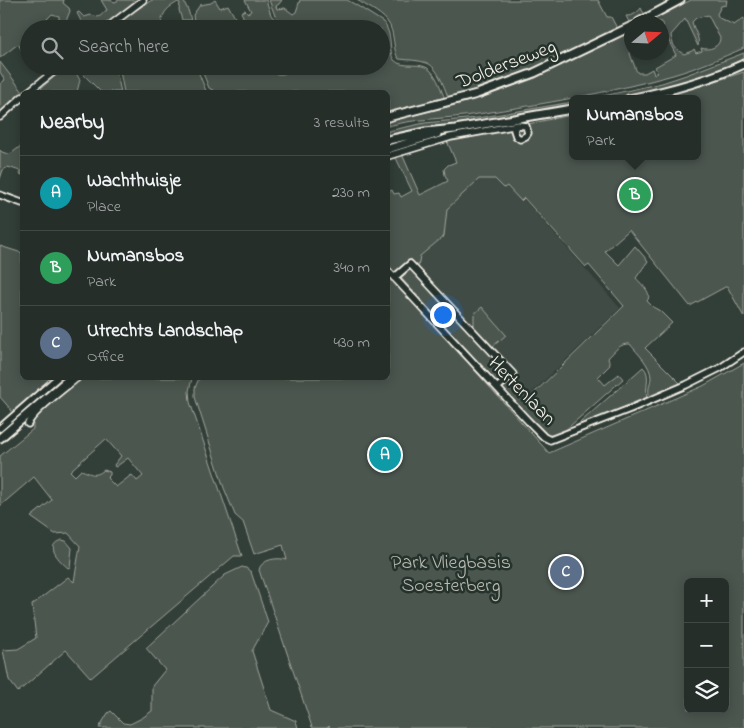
<!DOCTYPE html>
<html lang="en">
<head>
<meta charset="utf-8">
<style>
	:root { --surface:#262e2a; --page:#323a36; --text:#f1f3f6; --muted:#a4a8a8; --line:#424a47; --accent:#95b2f1 }
	body { margin:0; font-family:"Indie Flower",sans-serif; background:var(--page); color:var(--text) }
	.controls { position:absolute; right:15px; bottom:15px; display:grid; overflow:hidden; border-radius:8px; box-shadow:0 2px 12px #0003 }
	.controls button { width:45px; height:45px; display:grid; place-items:center; padding:0; border:0; border-bottom:1px solid var(--line); background:var(--surface); color:var(--text); font:25px sans-serif }
	.compass { position:absolute; left:624px; top:15px; width:45px; height:45px; border-radius:50%; background:var(--surface); box-shadow:0 2px 12px #0003; rotate:71deg }
	.you { position:absolute; left:442px; top:314px; width:18px; height:18px; margin:-12px; border:4px solid #fff; border-radius:50%; background:#1a73e8; box-shadow:0 0 0 8px #1a73e833 }
	.badge { display:grid; place-items:center; width:32px; height:32px; border-radius:50%; background:var(--accent); color:#fff; font-size:16px; font-weight:700 }
	.pin { position:absolute; translate:-50% -50%; border:2px solid #fff; box-shadow:0 1px 5px #0006 }
	.popup { position:absolute; left:569px; top:95px; width:132px; height:65px; box-sizing:border-box; display:grid; place-content:center; border-radius:8px; background:var(--surface); filter:drop-shadow(0 1px 4px #0005); font-size:16px; white-space:nowrap; color:var(--muted) }
	.popup b { font-size:19px; color:var(--text) }
	.popup::after { content:''; position:absolute; left:50%; top:100%; margin-left:-10px; border:10px solid transparent; border-top-color:var(--surface) }
	.list { margin:0; padding:0; list-style:none }
	h2 { display:flex; justify-content:space-between; align-items:center; height:65px; margin:0; padding:0 20px; font-size:21px }
	h2 small { font-size:16px; font-weight:400; color:var(--muted) }
	.list li { display:grid; grid-template-columns:32px 1fr auto; gap:15px; align-items:center; box-sizing:border-box; height:75px; padding:0 20px; border-top:1px solid var(--line) }
	.list b { display:block; font-size:19px; white-space:nowrap }
	.list p { margin:0; font-size:16px; white-space:nowrap; color:var(--muted) }
	.list em { font-size:16px; font-style:normal; color:var(--muted) }
	.icon { flex:none; width:28px; height:28px; fill:none; stroke:currentColor; stroke-width:2; stroke-linecap:round; stroke-linejoin:round }
	.map { position:relative; flex:none; width:744px; height:728px; overflow:hidden }
	.search { position:absolute; background:var(--surface); box-shadow:0 2px 12px #0003; left:20px; top:20px; width:370px; height:55px; display:flex; align-items:center; gap:12px; box-sizing:border-box; padding:0 18px; border-radius:28px; color:var(--muted); font-size:19px }
	.panel { position:absolute; background:var(--surface); box-shadow:0 2px 12px #0003; left:20px; top:90px; width:370px; height:290px; border-radius:8px }
	.map>svg:first-child { display:block }
	.built { fill:#404b44 }
	.green { fill:#4c564f; stroke:#a0a49c; fill-rule:evenodd }
	.lines { fill:none; stroke-linecap:round; stroke-linejoin:round }
	.minor-casing { stroke:#f4f1e8; stroke-width:9 }
	.major-casing { stroke:#f4f1e8; stroke-width:11 }
	.minor { stroke:#26332d; stroke-width:5.5 }
	.major { stroke:#26332d; stroke-width:7 }
	.labels { text-anchor:middle; stroke-width:5; stroke-linejoin:round; paint-order:stroke }
	.street-label { font-size:20px; fill:#f4f1e8; stroke:#26332d }
	.park-label { font-size:20px; fill:#b9bbb2; stroke:#26332d }
</style>
</head>
<body>
<div class="map">
<svg width="744" height="728" viewBox="0 0 744 728">
	<rect width="100%" height="100%" fill="#323e38"/>
	<filter id="ink" filterUnits="userSpaceOnUse"><feTurbulence type="fractalNoise" baseFrequency=".02" numOctaves="2"/><feDisplacementMap in="SourceGraphic" scale="10" xChannelSelector="R" yChannelSelector="G"/><feConvolveMatrix kernelMatrix="1 2 1 2 8 2 1 2 1" color-interpolation-filters="sRGB"/></filter>
	<g filter="url(#ink)">
		<path class="built" d="M498,177L528,204L620,308L524,400L396,256L479,178Z"/>
		<path class="green" d="M0,0H64L63,3L69,8L70,11L63,29L59,23V16L52,14L45,21L38,22L34,29H29V52L24,54L18,44L0,58Z
			M101,0H109L115,2L119,0H140L123,11L101,29H86L81,21L77,13L79,12L84,17L91,15L98,17C102,16 103,12 107,10Z
			M152,0H183L188,10L191,20H182L179,10L180,3L178,2C164,10 163,13 160,29H111L125,17Z
			M215,0L220,8L228,5L237,21L244,24L246,23L241,12L245,10L248,13L251,11L245,0H266L271,15L278,23L280,29H197L195,27L193,15L200,5L211,3Z
			M269,0H282L279,4L276,6L277,9L285,8L293,14L296,12L300,0H347L356,5L383,22C394,34 388,53 394,60C403,70 422,60 431,71C438,78 441,90 445,99L388,112V92H216L209,88L200,66H268L271,72C281,76 287,75 293,66H381V29H283C281,22 276,19 274,13C272,9 271,4 269,0Z
			M357,0H598L607,17H611L618,30L516,78L449,100C445,89 438,67 427,63C419,60 408,60 399,59C392,52 396,32 387,21C380,12 366,6 357,0Z
			M691,0H727L726,5L721,6L717,14L719,18L734,25L744,18V48C721,58 697,68 673,75C609,93 543,104 478,114C448,119 417,118 388,126V120C421,113 455,107 488,95C538,78 584,54 631,31V49L630,54L636,70L638,73H645L652,69L654,74L657,72L655,67L676,55L663,30H662V22H647ZM708,15L720,38C720,47 709,51 701,48L702,51L696,53L694,49L692,51L684,54C675,50 672,44 671,35L685,19L698,46C700,36 694,31 692,22L696,18Z
			M641,8L645,16L630,24L626,16C633,16 637,13 641,8Z
			M744,53V60L701,78L680,84L644,94L619,99H590L662,83L686,75Z
			M0,62L23,92L22,94L0,113V84L5,80L0,72Z
			M67,66H72L80,80L77,92H45L41,88Z
			M78,66H115L121,92H101L82,73Z
			M119,66H196L206,91L208,92H124Z
			M744,72V317L727,286L690,306L629,230L605,251L619,265L635,246L648,261L636,278C642,285 653,293 647,301L653,307L660,311L672,323L645,348L681,384L650,398C647,390 650,385 651,378C651,365 637,353 630,344C620,343 615,351 608,358L610,365L598,377L605,385L619,374L623,379L561,434L557,435H548L502,388L513,379L530,397L624,306L589,265L586,267L524,198L521,201L507,186L504,188L495,179H479L447,209L444,236L420,256L418,267L411,259L394,272L388,264V192L392,190L394,194L399,193L401,197L412,191L395,156L402,154L420,195L448,181L445,175L444,169L448,165L456,162L447,141C461,137 475,135 489,132C517,127 544,120 572,115V156H698V99H659Z
			M572,102V107L388,138V131L425,123L477,118Z
			M22,145V175L20,174V171L8,167L3,170L0,179V150L2,152L8,154L12,153Z
			M0,246L22,253V378H52L13,412L0,397Z
			M412,268L508,374L498,383L401,278Z
			M388,274L549,453L703,386L744,363V728H330L329,726L327,728H313L312,727L259,570C261,559 278,557 287,560L283,545L254,554L243,522L235,515L224,488L195,397V388L199,378H388ZM688,582H725V709H688Z
			M482,307L506,335L492,347L474,327V314Z
			M643,367C652,375 644,389 647,399L574,428Z
			M80,378H192L189,391L190,402L242,556H234L91,678L66,650L18,692L9,680L3,650L18,649L36,638L32,605L68,577L74,582L80,546L68,533L55,534L31,517L52,500L34,477L0,506V456L33,429V424L36,417ZM106,439L121,456L114,465L115,467L117,466L128,458L143,476L137,481L132,475L130,476L116,487L107,478L110,475V472L104,470C94,478 91,473 81,470L75,476L70,471Z
			M62,540L66,541L72,548L70,567L68,568C60,561 43,545 62,540Z
			M242,567L246,568L251,572L268,622L252,651L271,710L296,721L298,728H99L108,713L111,711L123,723L130,724L142,718L152,711V686L165,670L146,648L225,575Z"/>
		<g class="lines">
			<defs>
				<path id="minor" d="M105,29L143,0
					M28,92L61,66
					M0,117L22,97
					M388,156L451,137L518,125L526,126L528,133L526,136L520,139L516,136L514,130L516,126
					M0,195L22,203
					M388,271L528,421L544,437L550,440L630,409L686,385L720,368L744,352
					M394,278L410,264L513,374L497,388
					M28,424C31,413 66,387 77,378
					M0,428L57,378"/>
				<path id="major" d="M639,22L680,0
					M629,99C669,91 707,81 744,64
					M388,117L477,94L534,73L632,26
					M388,140L425,132L455,129L572,109
					M388,149L437,134
					M0,438L70,378"/>
			</defs>
			<use href="#minor" class="minor-casing"/>
			<use href="#major" class="major-casing"/>
			<use href="#minor" class="minor"/>
			<use href="#major" class="major"/>
		</g>
	</g>
	<g class="labels">
		<g class="street-label">
			<text transform="translate(506 63) rotate(-21)" y="7">Dolderseweg</text>
			<text transform="translate(523 390) rotate(46)" y="7">Hertenlaan</text>
		</g>
		<g class="park-label">
			<text x="451" y="568">Park Vliegbasis<tspan x="451" dy="23">Soesterberg</tspan></text>
		</g>
	</g>
</svg>
<div class="controls">
<button>+</button>
<button>−</button>
<button><svg class="icon" aria-label="layers" viewBox="0 0 24 24"><path d="M12 4l9 5-9 5-9-5zM3 14l9 5 9-5"/></svg></button>
</div>
<svg class="compass" viewBox="-18 -18 36 36"><path d="M0-13l5 13h-10z" fill="#e53935"/><path d="M0 13l5-13h-10z" fill="#a4a8a8"/></svg>
<div class="you"></div>
<div class="pin badge" style="left:385px;top:455px;background:#0f9aa8">A</div>
<div class="pin badge" style="left:635px;top:195px;background:#2e9e5b">B</div>
<div class="popup"><b>Numansbos</b>Park</div>
<div class="pin badge" style="left:566px;top:572px;background:#5c6f8a">C</div>
<div class="search"><svg class="icon" aria-label="search" viewBox="0 0 24 24"><circle cx="10" cy="10" r="6"/><path d="M15 15l6 6"/></svg>Search here</div>
<section class="panel">
<h2>Nearby<small>3 results</small></h2>
<ul class="list">
<li><span class="badge" style="background:#0f9aa8">A</span><div><b>Wachthuisje</b><p>Place</p></div><em>230 m</em></li>
<li><span class="badge" style="background:#2e9e5b">B</span><div><b>Numansbos</b><p>Park</p></div><em>340 m</em></li>
<li><span class="badge" style="background:#5c6f8a">C</span><div><b>Utrechts Landschap</b><p>Office</p></div><em>430 m</em></li>
</ul>
</section>
</div>
</body>
</html>
